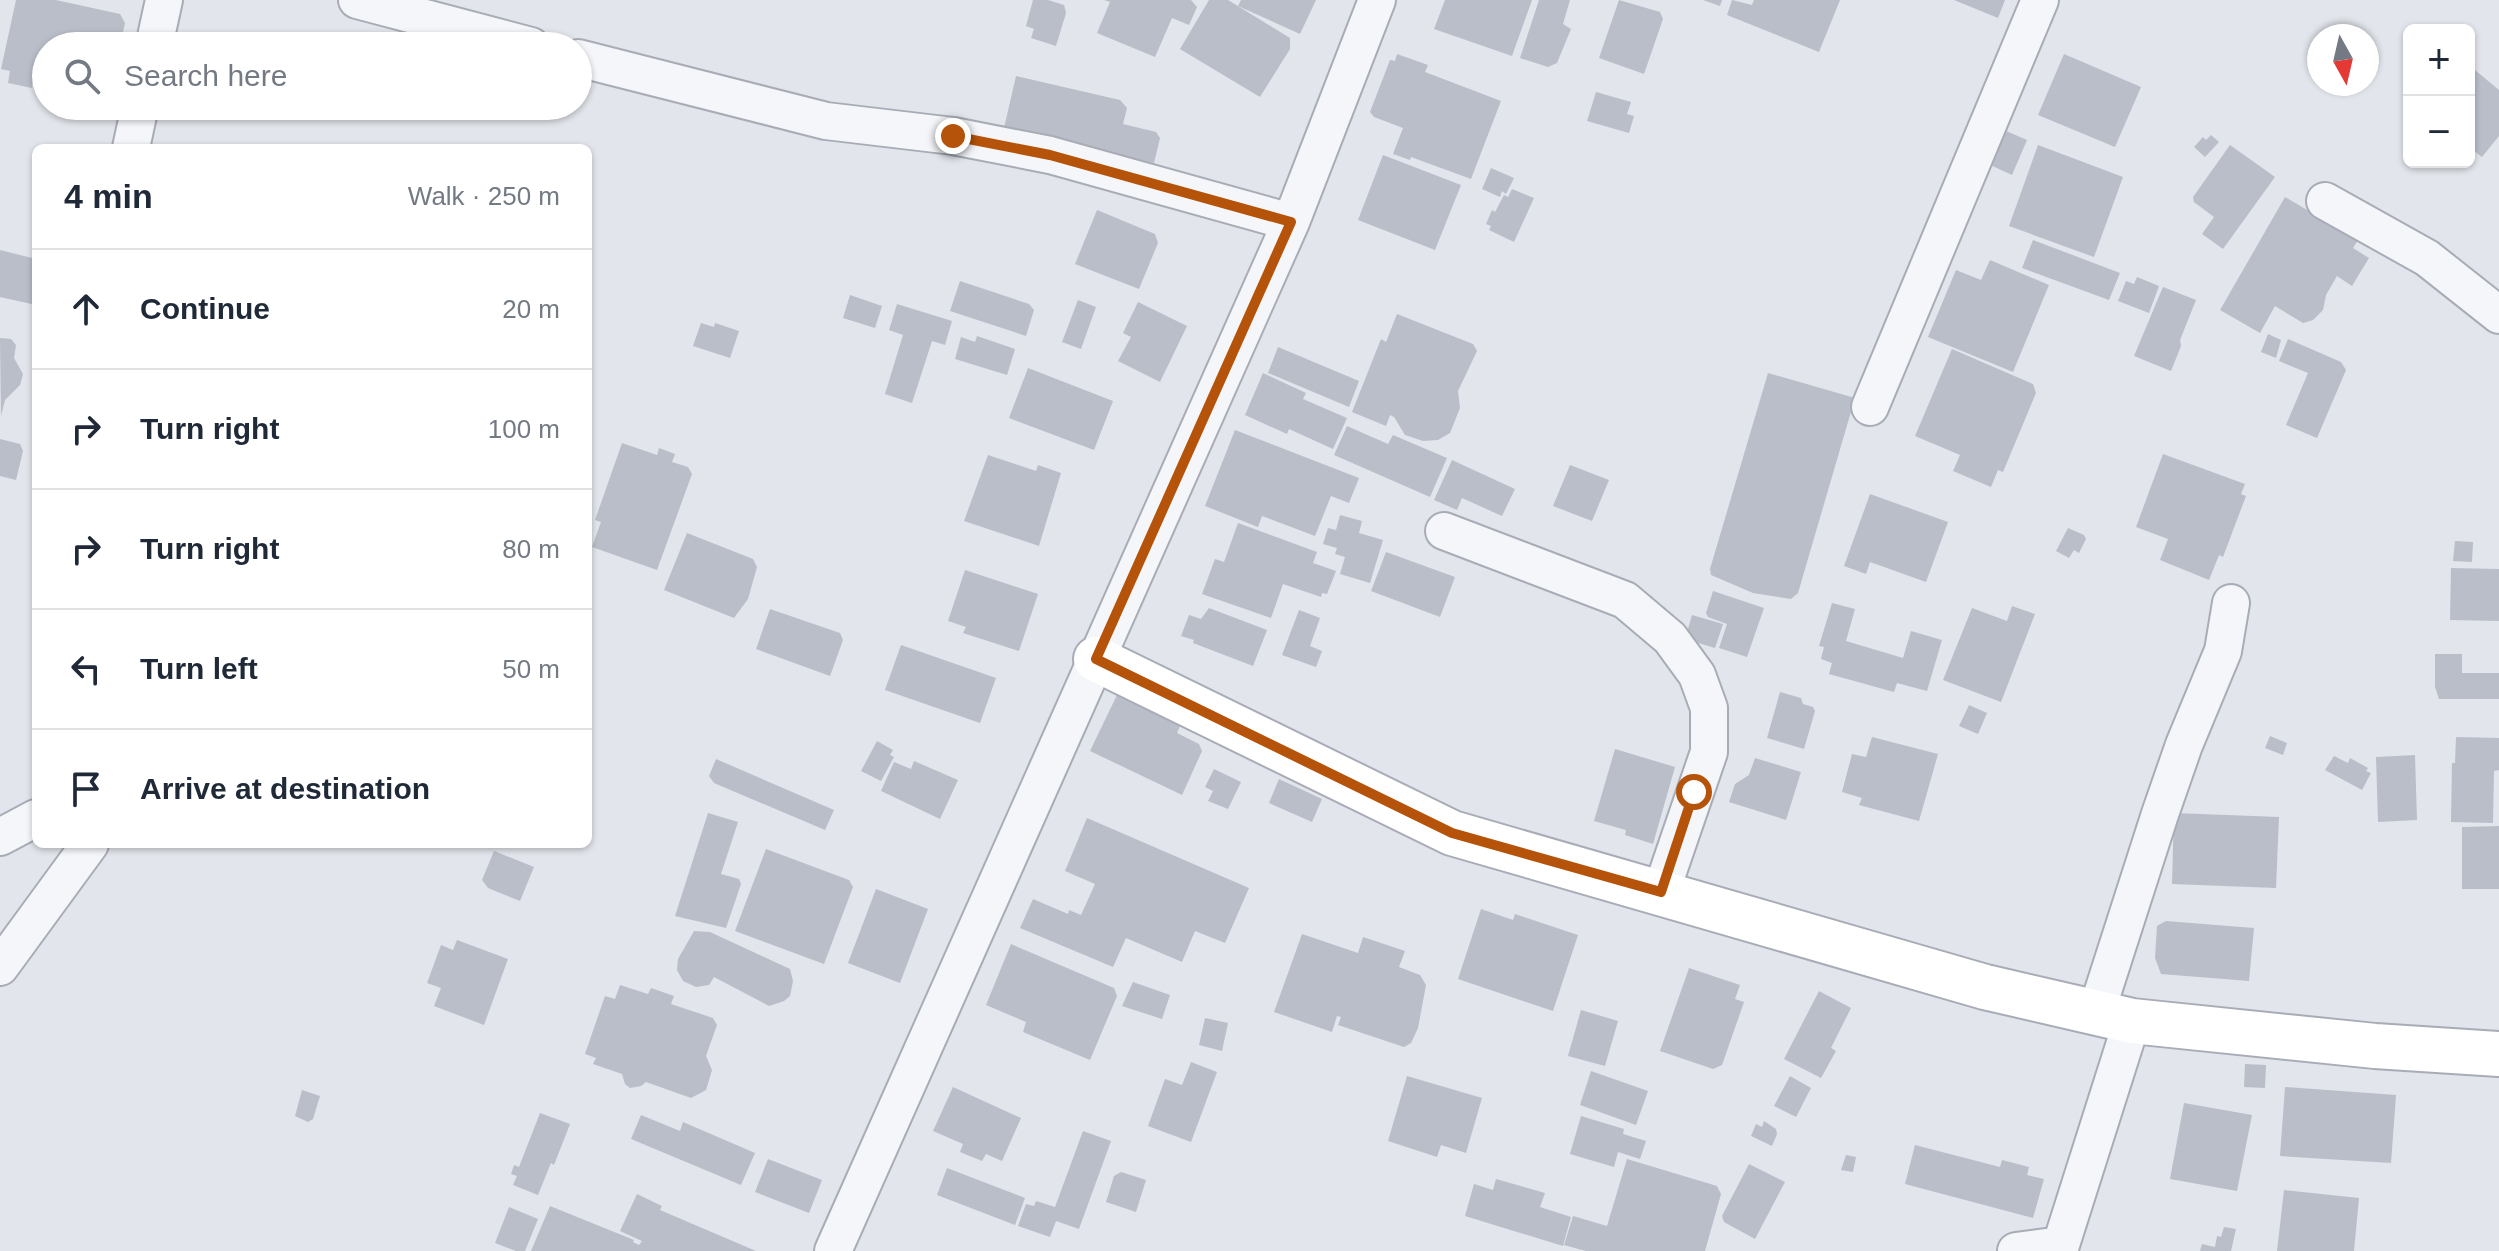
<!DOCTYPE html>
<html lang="en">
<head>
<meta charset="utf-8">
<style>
	:root { --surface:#fff; --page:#f2f2f3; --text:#1f2937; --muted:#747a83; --line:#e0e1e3 }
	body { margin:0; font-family:Arial,sans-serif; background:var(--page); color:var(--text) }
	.controls { position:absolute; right:24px; top:24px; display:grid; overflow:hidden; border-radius:12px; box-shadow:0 2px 6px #0004 }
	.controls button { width:72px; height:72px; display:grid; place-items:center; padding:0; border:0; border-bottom:2px solid var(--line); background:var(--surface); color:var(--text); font:40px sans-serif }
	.compass { position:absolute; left:2307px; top:24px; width:72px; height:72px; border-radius:50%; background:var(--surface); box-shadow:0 2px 6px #0004; rotate:172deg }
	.stop { position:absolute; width:24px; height:24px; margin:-18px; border:6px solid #b45309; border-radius:50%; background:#fff }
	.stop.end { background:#b45309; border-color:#fff; box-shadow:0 2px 8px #0008 }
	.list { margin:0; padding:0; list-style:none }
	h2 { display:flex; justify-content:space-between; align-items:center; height:104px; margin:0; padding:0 32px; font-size:34px }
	h2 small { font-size:26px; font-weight:400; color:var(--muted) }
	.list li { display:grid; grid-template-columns:52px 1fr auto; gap:24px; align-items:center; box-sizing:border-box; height:120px; padding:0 32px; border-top:2px solid var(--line) }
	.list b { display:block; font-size:30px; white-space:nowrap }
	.list em { font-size:26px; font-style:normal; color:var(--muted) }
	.icon { flex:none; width:44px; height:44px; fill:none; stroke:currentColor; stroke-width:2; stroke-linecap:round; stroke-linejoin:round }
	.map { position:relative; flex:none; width:2499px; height:1251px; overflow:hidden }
	.search { position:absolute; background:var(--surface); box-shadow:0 2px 6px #0004; left:32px; top:32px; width:560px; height:88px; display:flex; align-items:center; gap:20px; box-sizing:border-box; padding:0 28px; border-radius:44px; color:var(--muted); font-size:30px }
	.panel { position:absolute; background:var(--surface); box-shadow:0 2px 6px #0004; left:32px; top:144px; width:560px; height:704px; border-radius:12px }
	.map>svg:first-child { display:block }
	.building { fill:#b9bec9 }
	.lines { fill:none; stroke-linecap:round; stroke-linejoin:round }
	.street-casing { stroke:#a7acb6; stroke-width:40 }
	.secondary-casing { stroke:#a7acb6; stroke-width:48 }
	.street { stroke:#f5f6f9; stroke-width:36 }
	.secondary { stroke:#fff; stroke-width:44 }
	.route { stroke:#b45309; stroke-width:10 }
</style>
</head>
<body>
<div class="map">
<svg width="2499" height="1251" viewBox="0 0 2499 1251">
	<rect width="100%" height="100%" fill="#e2e5eb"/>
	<path class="building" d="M16,0H56L120,14L125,23L120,46H46V81L33,78L32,88L8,83L10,71L1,69Z
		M1033,0H1048L1064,5L1066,13L1056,46L1031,38L1034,29L1026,26Z
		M1104,0H1191L1197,7L1189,25L1172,18L1155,57L1097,33L1110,2Z
		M1209,0H1228L1290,38V49L1260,97L1180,49Z
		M1241,0H1316L1300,34L1238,6Z
		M1445,0H1532L1512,56L1434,29Z
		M1539,0H1570L1563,24L1571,29L1557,63L1548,67L1520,58Z
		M1619,0L1660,12L1663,19L1644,74L1599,58Z
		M1703,0H1722L1720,6Z
		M1732,0L1752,5L1754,0H1840L1819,52L1727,15Z
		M1954,0H2005L1998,18Z
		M1397,54L1428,65L1425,72L1501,101L1471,179L1411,157L1410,160L1393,154L1403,128L1374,117L1370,112L1390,60L1395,61Z
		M2064,54L2141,87L2115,147L2038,115Z
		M2475,70L2499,90V136L2482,157L2469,147V77Z
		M1016,76L1120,100L1127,108L1123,124L1156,132L1160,138L1154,163L1004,128Z
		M1596,92L1631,102L1627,114L1634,116L1629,133L1587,121Z
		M2004,130L2027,140L2012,175L1986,163Z
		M2211,135L2219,142L2205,157L2194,147L2203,137L2206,140Z
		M2038,145L2123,177L2094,257L2009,226Z
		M2230,145L2275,177L2223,249L2202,234L2214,217L2194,202L2193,197Z
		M1383,155L1461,185L1435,250L1358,220Z
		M1491,168L1514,178L1506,194L1502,191L1500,197L1482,189Z
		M1512,189L1534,198L1514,242L1489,230L1491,226L1486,224L1492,210L1495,212L1504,195L1508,197Z
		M2285,197L2358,240L2353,248L2369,258L2352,286L2337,276L2326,295L2323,310L2313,320L2303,323L2275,306L2260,333L2220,310Z
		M1097,210L1155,234L1158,243L1139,289L1075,264Z
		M2033,240L2120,273L2109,300L2022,268Z
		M0,250L36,259V305L0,297Z
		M1990,260L2049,285L2013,372L1928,337L1956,270L1981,280Z
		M2137,277L2159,286L2149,313L2118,301L2126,281L2134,284Z
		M960,281L1029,304L1034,310L1026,336L950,311Z
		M2163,287L2196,300L2180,340L2181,346L2171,371L2134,356Z
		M850,295L882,306L875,328L843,318Z
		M1078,300L1096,307L1081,349L1062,342Z
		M1138,302L1187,326L1160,382L1118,361L1131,337L1123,333Z
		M897,304L952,321L945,345L932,341L912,403L885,394L903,335L889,330Z
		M1397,314L1473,344L1477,351L1458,391L1460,408L1450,433L1438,440L1423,441L1405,435L1394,417L1390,415L1386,426L1352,412L1381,339L1386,342Z
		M701,323L714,327L715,323L739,331L730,358L693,346Z
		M2268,334L2281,340L2276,358L2261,352Z
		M977,336L1015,349L1007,375L955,359L961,337L975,342Z
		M0,338L11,339L16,345L14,358L23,374L20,385L5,400L1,416Z
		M2288,339L2341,362L2346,370L2317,438L2286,425L2308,373L2279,361Z
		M1278,347L1359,381L1349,407L1268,373Z
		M1952,349L2033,384L2036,393L2003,472L1998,470L1991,487L1953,471L1960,455L1915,436Z
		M1028,368L1113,401L1094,450L1009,418Z
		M1263,373L1306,393L1303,399L1347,418L1333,449L1289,429L1287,434L1245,415Z
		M1768,373L1855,398L1798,593L1791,599L1753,593L1711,575L1710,569Z
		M1347,426L1388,444L1393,435L1447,458L1430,497L1334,455Z
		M1235,430L1359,478L1349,503L1331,496L1315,536L1262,516L1258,527L1205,506Z
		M0,439L20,444L23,451L16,480L0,476Z
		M622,443L657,455L659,448L675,454L672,462L688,467L692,474L657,570L592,547L601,522L595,520Z
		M2163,454L2245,484L2241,494L2246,496L2223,557L2219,555L2209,580L2160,560L2168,539L2136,527Z
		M988,455L1036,471L1038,465L1061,473L1039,546L964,521Z
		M1452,460L1515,489L1502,516L1462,498L1457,510L1434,500Z
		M1570,465L1609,480L1592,521L1553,506Z
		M1870,494L1948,522L1926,582L1870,562L1866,574L1844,566Z
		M1340,515L1362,521L1359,533L1383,540L1370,583L1340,574L1345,557L1335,554L1337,548L1323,544L1328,528L1336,530Z
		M1238,523L1317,552L1313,563L1336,571L1327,594L1322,593L1321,597L1283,584L1271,618L1202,594L1215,559L1224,562Z
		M2068,528L2084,535L2086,539L2079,553L2074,550L2069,558L2056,551Z
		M687,533L753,559L757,567L748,599L734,618L664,590Z
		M2455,541L2473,542L2472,562L2453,561Z
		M1386,552L1455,577L1440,617L1371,591Z
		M2451,568L2499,569V621L2450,620Z
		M965,570L1038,594L1019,651L963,633L966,627L948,621Z
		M1713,591L1764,608L1747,657L1719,648L1727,624L1708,617L1706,613Z
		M1832,603L1855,609L1846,641L1903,658L1911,631L1942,640L1927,691L1897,683L1894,692L1829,674L1832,663L1821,659L1824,647L1819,646Z
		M2012,606L2035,614L2001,702L1943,680L1972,608L2007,621Z
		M1209,608L1267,630L1253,666L1193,643L1194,640L1181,636L1189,615L1201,619Z
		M770,609L840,633L843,640L830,676L756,649Z
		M1299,610L1320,618L1310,646L1322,651L1316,667L1282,655Z
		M1692,615L1723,624L1715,648L1685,639Z
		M901,645L996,678L980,723L885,690Z
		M2435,654H2462V673H2499V699H2439L2435,687Z
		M1780,692L1801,698L1803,704L1813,707L1815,711L1804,749L1767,738Z
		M1117,695L1144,708L1148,702L1183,719L1177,733L1199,744L1202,751L1182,795L1090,751Z
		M1969,705L1987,713L1978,734L1959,726Z
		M2270,736L2287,743L2283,755L2265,748Z
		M1872,737L1938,754L1919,821L1859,805L1862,798L1842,792L1852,754L1866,757Z
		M2456,737L2499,738V770L2494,771L2493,823L2451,822L2452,763H2455Z
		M877,741L893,750L890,755L894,757L881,781L861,771Z
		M1615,749L1675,767L1653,844L1625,835L1626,830L1594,821Z
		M2415,755L2417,820L2378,822L2376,757Z
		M2334,756L2348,763L2350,758L2368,768L2366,771L2371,773L2362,790L2325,770Z
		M1755,758L1801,772L1786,820L1729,802L1735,784L1749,775Z
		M716,759L834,810L825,830L714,783L709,776Z
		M914,761L958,780L940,819L881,791L894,762L911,769Z
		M1214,769L1241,782L1228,809L1208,801L1213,791L1205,787Z
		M1279,779L1322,799L1312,822L1269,803Z
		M708,813L738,822L721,874L739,879L741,884L726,928L675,916Z
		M2174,813L2279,817L2276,888L2172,884Z
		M1087,818L1249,888L1225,943L1195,931L1182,962L1126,938L1113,967L1020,928L1033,899L1068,914L1069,910L1081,915L1095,884L1065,871Z
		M2499,826V889H2462V827Z
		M766,849L849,880L853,887L824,964L735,931Z
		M494,851L534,867L520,901L488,888L482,880Z
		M876,889L928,909L900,983L848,963Z
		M1481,909L1513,920L1515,914L1578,935L1553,1011L1458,979Z
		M2166,921L2254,928L2249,981L2161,974L2155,958L2157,926Z
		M694,931L710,932L790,969L793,981L790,996L784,1001L769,1006L714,977L709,985L696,987L683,981L677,970L678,959Z
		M1302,934L1358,953L1363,937L1405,951L1399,967L1420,975L1426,985L1418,1028L1411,1043L1404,1047L1338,1025L1341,1017L1337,1016L1332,1032L1274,1012Z
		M457,940L508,959L484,1025L434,1006L441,988L427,983L441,945L453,950Z
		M1011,944L1114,988L1117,996L1090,1060L1023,1032L1026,1022L986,1005Z
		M1689,968L1740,985L1735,999L1744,1002L1722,1065L1713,1069L1660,1051Z
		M1133,982L1170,995L1162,1019L1122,1006Z
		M620,985L648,994L651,988L674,996L671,1004L713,1018L717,1025L706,1056L712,1070L706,1090L691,1098L646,1082L641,1086L630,1088L625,1084L622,1074L593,1064L596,1058L585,1054L605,996L615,999Z
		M1819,991L1851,1008L1831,1048L1836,1051L1821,1078L1784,1059Z
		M1581,1010L1618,1021L1605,1066L1568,1056Z
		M1205,1018L1228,1023L1222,1051L1199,1045Z
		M1191,1062L1217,1072L1191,1142L1148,1126L1165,1079L1182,1085Z
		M2245,1064L2266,1065L2265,1088L2244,1087Z
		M1591,1071L1648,1091L1636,1125L1580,1105Z
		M1407,1076L1482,1098L1466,1153L1441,1145L1437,1157L1388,1141Z
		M1790,1076L1811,1088L1796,1117L1774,1106Z
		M953,1087L1021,1118L1002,1161L986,1154L982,1161L960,1152L963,1144L933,1131Z
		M2285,1087L2396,1095L2391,1163L2280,1156Z
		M302,1090L320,1096L313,1119L308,1122L295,1116Z
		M2184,1103L2252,1115L2237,1191L2170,1179Z
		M540,1113L570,1124L554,1165L551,1163L538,1195L513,1185L517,1176L511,1174L514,1165L519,1167Z
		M641,1115L680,1131L683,1122L755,1153L741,1185L631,1139Z
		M1581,1116L1624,1129L1623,1134L1646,1141L1640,1159L1618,1152L1614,1167L1570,1154Z
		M1764,1121L1776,1129L1777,1134L1772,1146L1751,1136L1756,1124L1762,1127Z
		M1083,1131L1111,1141L1079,1229L1056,1221L1050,1237L1018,1226L1026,1204L1034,1206L1036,1201L1055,1207Z
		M1915,1145L2000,1167L2002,1160L2029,1167L2027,1175L2044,1179L2033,1218L1905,1184Z
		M1846,1155L1856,1157L1853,1172L1841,1170Z
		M768,1159L822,1180L809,1213L755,1192Z
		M1627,1159L1717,1186L1721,1194L1705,1251H1586L1564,1245L1573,1216L1607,1226Z
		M1749,1164L1785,1182L1755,1239L1724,1222L1722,1216Z
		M947,1168L1025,1198L1015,1225L937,1195Z
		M1121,1172L1146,1180L1136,1212L1106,1202L1114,1176Z
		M1496,1179L1545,1193L1540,1207L1571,1217L1563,1246L1465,1216L1474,1184L1493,1190Z
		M2284,1190L2359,1198L2354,1251H2277Z
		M637,1194L662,1206L660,1210L756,1251H531L550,1206L634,1240L633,1242L639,1245L642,1241L620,1231Z
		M509,1207L538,1219L525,1251H516L495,1243Z
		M2224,1227L2236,1229L2231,1251H2200L2202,1244L2215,1247L2217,1236L2221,1237Z"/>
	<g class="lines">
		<defs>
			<path id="street" d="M357,0L531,46
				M154,46L164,0
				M578,58L826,121L953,136L1050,155L1291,222
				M131,148L140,106
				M2325,201L2427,258L2499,315
				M1870,407L2040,0
				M1444,531L1625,600L1670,638L1697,675L1709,708V752L1661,892
				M0,837L36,818
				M0,967L90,844
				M2096,1013L2160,814L2184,745L2223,651L2231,603
				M833,1251L1291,222L1377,0
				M2016,1251L2061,1245
				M2059,1251L2132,1021"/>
			<path id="secondary" d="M1096,659L1452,833L1985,987L2132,1021L2375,1046L2499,1054"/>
		</defs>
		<use href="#street" class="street-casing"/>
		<use href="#secondary" class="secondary-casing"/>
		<use href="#street" class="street"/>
		<use href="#secondary" class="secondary"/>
	</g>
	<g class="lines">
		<path class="route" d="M953,136L1050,155L1291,222L1096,659L1452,833L1661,892L1694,792"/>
	</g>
</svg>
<div class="controls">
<button>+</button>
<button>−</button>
</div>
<svg class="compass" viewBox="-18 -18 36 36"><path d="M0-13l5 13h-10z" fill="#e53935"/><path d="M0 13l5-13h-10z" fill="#747a83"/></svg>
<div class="stop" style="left:1694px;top:792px"></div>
<div class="stop end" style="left:953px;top:136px"></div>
<div class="search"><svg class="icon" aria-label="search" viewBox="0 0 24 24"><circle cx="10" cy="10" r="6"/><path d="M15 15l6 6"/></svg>Search here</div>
<section class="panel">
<h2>4 min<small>Walk · 250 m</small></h2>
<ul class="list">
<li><svg class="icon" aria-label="ahead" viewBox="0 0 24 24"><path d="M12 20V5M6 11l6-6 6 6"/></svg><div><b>Continue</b></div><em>20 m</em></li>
<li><svg class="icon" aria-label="right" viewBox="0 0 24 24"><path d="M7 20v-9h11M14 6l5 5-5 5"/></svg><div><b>Turn right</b></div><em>100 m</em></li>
<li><svg class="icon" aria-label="right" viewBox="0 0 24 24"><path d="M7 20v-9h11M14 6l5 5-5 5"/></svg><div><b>Turn right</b></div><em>80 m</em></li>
<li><svg class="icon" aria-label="left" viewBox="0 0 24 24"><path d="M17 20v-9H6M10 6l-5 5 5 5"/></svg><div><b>Turn left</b></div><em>50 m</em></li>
<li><svg class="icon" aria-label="arrive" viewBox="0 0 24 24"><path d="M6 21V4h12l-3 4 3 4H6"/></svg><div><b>Arrive at destination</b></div></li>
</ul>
</section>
</div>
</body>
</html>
